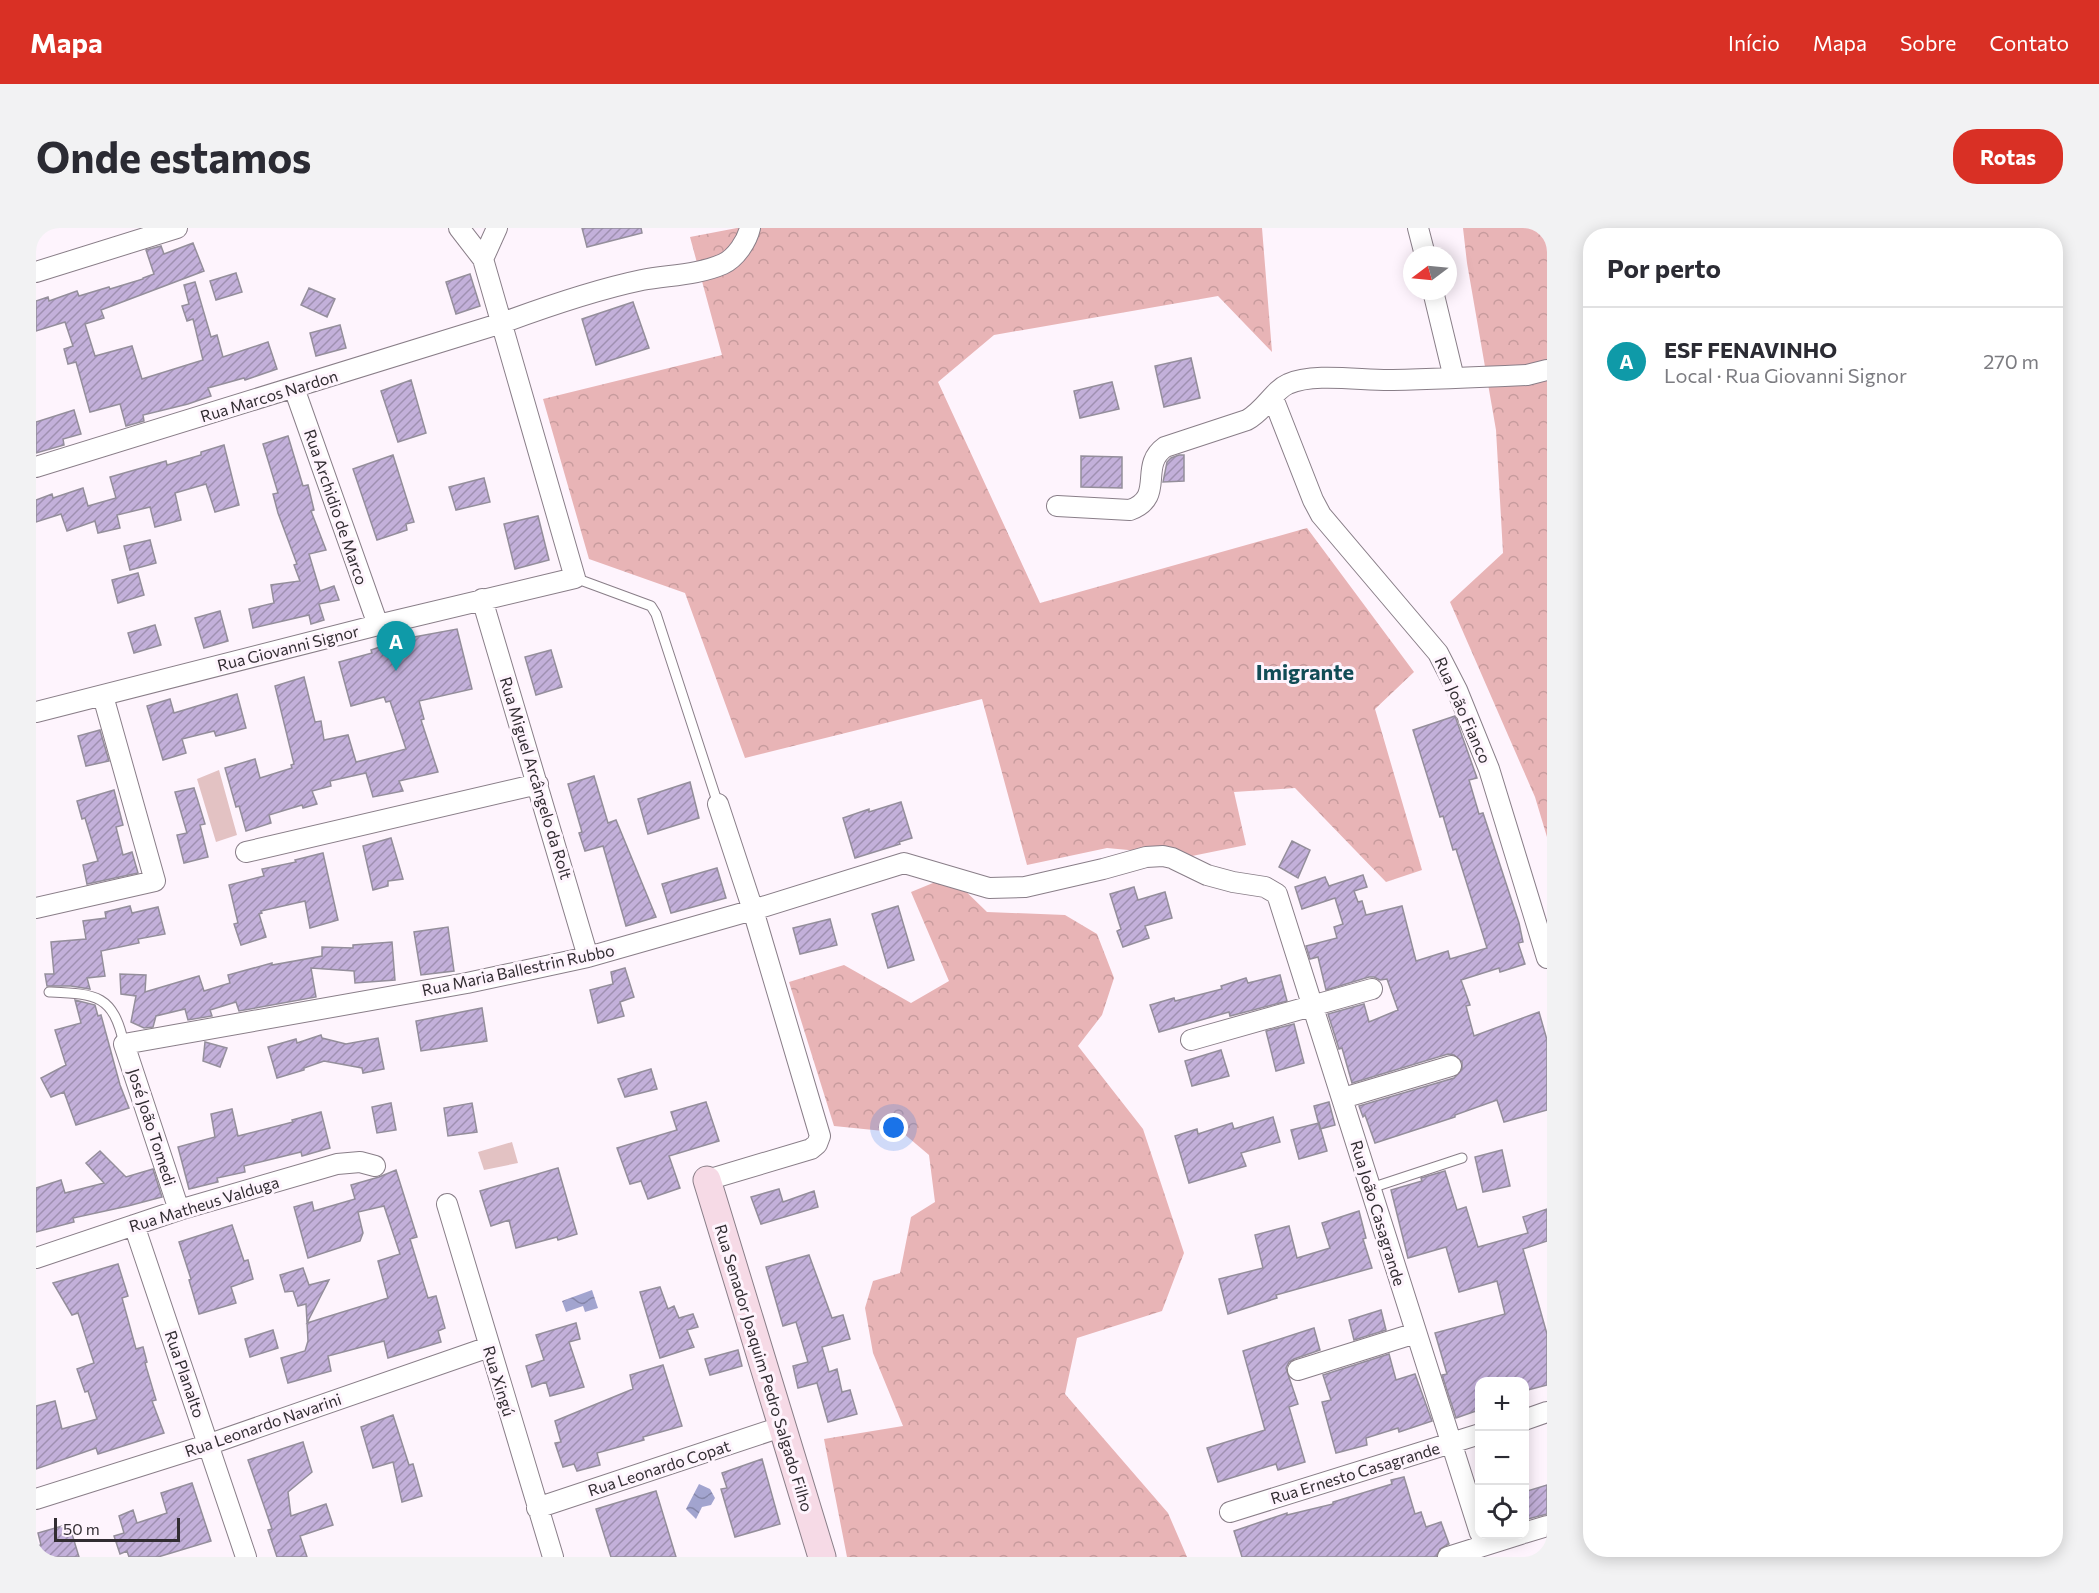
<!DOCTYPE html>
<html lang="pt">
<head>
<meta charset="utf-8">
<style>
	:root { --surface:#fff; --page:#f2f2f3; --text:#2b2b33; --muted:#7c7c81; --line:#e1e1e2; --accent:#d93025 }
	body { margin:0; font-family:Commissioner,sans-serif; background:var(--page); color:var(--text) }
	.controls { position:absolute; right:18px; bottom:18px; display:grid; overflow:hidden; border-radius:12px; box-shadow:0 3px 15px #0003 }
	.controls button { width:54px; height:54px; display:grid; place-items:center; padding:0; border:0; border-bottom:2px solid var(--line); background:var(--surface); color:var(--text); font:30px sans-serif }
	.compass { position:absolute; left:1367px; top:18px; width:54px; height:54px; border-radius:50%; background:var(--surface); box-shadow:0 3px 15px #0003; rotate:254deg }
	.scale { position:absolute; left:18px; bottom:15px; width:126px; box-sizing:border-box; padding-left:6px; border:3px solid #322d32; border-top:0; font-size:16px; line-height:21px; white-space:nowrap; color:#322d32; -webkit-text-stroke:4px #fef4fd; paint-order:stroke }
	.you { position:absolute; left:858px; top:900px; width:21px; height:21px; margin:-15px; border:4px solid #fff; border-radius:50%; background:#1a73e8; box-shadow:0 0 0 9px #1a73e833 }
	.badge { display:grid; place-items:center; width:39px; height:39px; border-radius:50%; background:var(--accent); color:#fff; font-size:20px; font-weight:700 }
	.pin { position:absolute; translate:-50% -50px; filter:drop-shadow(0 2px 3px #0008) }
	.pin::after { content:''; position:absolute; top:32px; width:21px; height:18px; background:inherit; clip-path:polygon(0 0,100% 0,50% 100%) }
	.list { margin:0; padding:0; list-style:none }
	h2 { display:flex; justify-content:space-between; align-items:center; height:78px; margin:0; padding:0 24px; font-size:26px }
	h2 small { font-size:20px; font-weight:400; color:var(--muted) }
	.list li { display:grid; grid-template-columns:39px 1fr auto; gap:18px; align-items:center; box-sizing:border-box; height:108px; padding:0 24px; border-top:2px solid var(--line) }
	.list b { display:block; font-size:22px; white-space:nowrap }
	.list p { margin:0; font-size:20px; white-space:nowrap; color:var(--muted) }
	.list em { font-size:20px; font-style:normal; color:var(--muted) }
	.icon { flex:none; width:33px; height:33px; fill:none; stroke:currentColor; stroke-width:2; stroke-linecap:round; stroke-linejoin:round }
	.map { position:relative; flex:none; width:1511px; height:1329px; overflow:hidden; border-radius:24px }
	header { display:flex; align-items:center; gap:36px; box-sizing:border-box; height:84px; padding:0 30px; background:var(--accent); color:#fff }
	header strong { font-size:28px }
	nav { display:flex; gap:33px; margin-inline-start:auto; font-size:21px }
	.intro { display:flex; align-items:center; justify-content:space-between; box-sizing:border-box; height:144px; padding:0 36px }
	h1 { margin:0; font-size:42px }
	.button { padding:15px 27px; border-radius:24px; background:var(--accent); color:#fff; font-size:21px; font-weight:700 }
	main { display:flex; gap:36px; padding:0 36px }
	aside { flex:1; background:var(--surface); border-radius:24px; box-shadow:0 3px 15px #0003 }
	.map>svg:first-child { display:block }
	.grass { fill:#e3c2c3 }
	.forest { fill:url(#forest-crowns) }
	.water { fill:url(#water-waves) }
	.building { fill:url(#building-hatch); stroke:#948e9b; stroke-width:1.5 }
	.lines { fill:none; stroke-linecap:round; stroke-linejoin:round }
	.lane-casing { stroke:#897e88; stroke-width:11 }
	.street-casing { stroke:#897e88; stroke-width:22 }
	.secondary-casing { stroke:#897e88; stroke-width:29 }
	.lane { stroke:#fff; stroke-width:9 }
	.street { stroke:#fff; stroke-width:20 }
	.secondary { stroke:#f6dae6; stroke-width:27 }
	.labels { text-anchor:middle; stroke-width:6; stroke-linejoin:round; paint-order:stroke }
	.street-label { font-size:16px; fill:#322d32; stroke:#fef4fd }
	.district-label { font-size:22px; font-weight:bold; fill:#114c56; stroke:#fef4fd }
</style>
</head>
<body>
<header>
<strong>Mapa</strong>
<nav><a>Início</a><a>Mapa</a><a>Sobre</a><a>Contato</a></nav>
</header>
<div class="intro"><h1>Onde estamos</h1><a class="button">Rotas</a></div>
<main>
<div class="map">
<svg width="1511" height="1329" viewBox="0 0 1511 1329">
	<defs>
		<pattern id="forest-crowns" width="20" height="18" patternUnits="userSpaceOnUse" patternTransform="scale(1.5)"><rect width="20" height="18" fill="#e8b4b6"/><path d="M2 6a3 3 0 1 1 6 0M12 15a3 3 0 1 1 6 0" fill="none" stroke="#c79b9d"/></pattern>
		<pattern id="water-waves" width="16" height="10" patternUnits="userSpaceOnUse" patternTransform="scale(1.5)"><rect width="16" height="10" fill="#a2a4cf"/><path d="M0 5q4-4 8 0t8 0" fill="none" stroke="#8586a9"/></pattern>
		<pattern id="building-hatch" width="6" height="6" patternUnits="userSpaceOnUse" patternTransform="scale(1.5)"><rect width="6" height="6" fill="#c3b0da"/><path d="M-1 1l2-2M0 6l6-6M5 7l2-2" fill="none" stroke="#9f90b1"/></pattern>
	</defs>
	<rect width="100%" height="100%" fill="#fef4fd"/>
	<path class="grass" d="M183,542L201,607L180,614L161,551Z
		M476,914L482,935L448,942L442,924Z"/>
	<path class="forest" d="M701,0H1226L1236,124L1182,68L958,107L902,154L1004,375L1271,300L1378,444L1339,481L1386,642L1350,654L1259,560L1198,564L1210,617L1156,628L1071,620L991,637L946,471L709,530L649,365L553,331L507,171L686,127L654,9Z
		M1427,0H1511V609L1499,569L1414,374L1467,325L1460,202L1431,35Z
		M914,648L951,684L1029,687L1061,706L1078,750L1066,787L1042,818L1107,901L1148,1025L1126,1083L1041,1110L1029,1166L1132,1285L1151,1329H811L788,1211L867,1198L837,1125L829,1080L837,1053L864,1045L875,989L899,974L893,927L867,905L798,898L753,754L808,737L875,775L913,753L875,664Z"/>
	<path class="water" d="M556,1062L562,1080L549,1084L547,1078L530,1084L526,1073Z
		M663,1256L674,1261L679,1270L675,1277L666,1279L660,1291L650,1281Z"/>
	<path class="building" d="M546,0H605L606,5L551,19Z
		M157,15L168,43L65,82L68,90L49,96L59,128L96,118L106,151L167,132L157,91L151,93L146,78L153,76L148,57L159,54L175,109L181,107L187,129L232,114L241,141L209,152L208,150L172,160L175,168L152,176L107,187L108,193L90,198L84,176L54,184L40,134L32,136L28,121L37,118L29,94L0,103V73L12,69L13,73L41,63L43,68L73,59L74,61L107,51V50L118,46L110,22L125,18L128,26Z
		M200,45L206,64L180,72L174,53Z
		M434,46L444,78L420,86L410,54Z
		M273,60L299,71L291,89L265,77Z
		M597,74L613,120L560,137L546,91Z
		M304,97L310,120L280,128L274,105Z
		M1155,130L1164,170L1128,179L1119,138Z
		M375,152L390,205L362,214L345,163Z
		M1076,154L1083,181L1044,190L1038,163Z
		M38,182L45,206L27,211L28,217L0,225V194Z
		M252,208L267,258L272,257L278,282L275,283L290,322L273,326L284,363L298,358L303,372L283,376L288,392L275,396L273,387L217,400L213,381L238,375L235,357L264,353L258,337L261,336L242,285L237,266L242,265L227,216Z
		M188,217L203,277L179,284L170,256L139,265L145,292L119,299L114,279L81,287L84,300L62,305L59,293L31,303L25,286L0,294V272L16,266L17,270L47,260L52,278L80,270L74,249L130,233L131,237L165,227V224Z
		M357,227L378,294L370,296L371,302L341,312L317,241Z
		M1143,227H1148V253L1127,254L1131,234L1135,230Z
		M1045,228L1086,229V260L1045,259Z
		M448,250L454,274L420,282L413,259Z
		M502,288L513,332L479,341L468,296Z
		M114,312L120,335L94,342L88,318Z
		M102,345L108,367L82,375L76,352Z
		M184,383L192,413L168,420L159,390Z
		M119,397L125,417L98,425L92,405Z
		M421,401L436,461L383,473L388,491L385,492L402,544L363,553L367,563L337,569L330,545L294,553L295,558L276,563L281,576L267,580L266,577L233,587L235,595L210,603L203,578L200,579L189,540L219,531L224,550L256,540L255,537L258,536L239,458L268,449L279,494L285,493L288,512L312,507L320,534L370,521L354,473L350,474L348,469L315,478L303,434L336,425L335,422L367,411Z
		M515,422L526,459L500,467L489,429Z
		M201,466L210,500L180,508L178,503L146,511L150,525L127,532L111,478L134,471L138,485Z
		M1419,488L1441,550L1433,552L1443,586L1447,585L1483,695L1487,714L1482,715L1489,736L1464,744L1463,740L1425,752L1434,777L1430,778L1438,808L1503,784L1511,812V882L1468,894L1461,872L1419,887V889L1339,915L1329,887L1327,889L1323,878L1418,850L1426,841V834L1418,827L1412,826L1316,855L1306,820L1303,821L1292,786L1328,776L1333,794L1362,782L1351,751L1344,752L1338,749H1333L1290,762L1282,729L1274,731L1270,718L1301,710L1298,699L1307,696L1299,670L1266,681L1259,659L1289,649L1293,658L1327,647L1331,659L1318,663L1322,674L1326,673L1330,687L1366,678L1380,733L1412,723L1414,731L1451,720L1420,621L1417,622L1407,588L1404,589L1377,502Z
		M64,502L73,533L50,538L42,508Z
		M558,548L572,595L580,592L620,689L590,698L567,618L549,623L543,605L546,604L532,556Z
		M654,554L663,590L612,606L602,571Z
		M158,560L169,596L164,597L172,629L148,635L141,607L151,605L139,564Z
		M78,562L87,597L80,599L87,627L96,624L102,645L51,656L47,637L62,633L49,590L46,591L41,573Z
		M865,574L876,610L863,614L864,616L819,630L807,590L833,581V584Z
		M355,610L367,651L352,653V658L337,662L327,618Z
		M1256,613L1274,622L1262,650L1243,639Z
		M287,625L302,692L274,700L269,673L225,683L226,685L223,686L230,709L205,717L198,696L202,695L193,657L228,648L226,641L260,634L259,632Z
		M681,640L690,670L635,685L626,656Z
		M1098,659L1102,672L1129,664L1136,690L1109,698L1113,710L1087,719L1081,703L1085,701L1074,666Z
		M94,678L96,685L122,679L129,706L102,711L103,715L65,723L69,748L51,750L54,761L35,758H11L9,746H18L15,714L50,711L47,693L70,690L69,684Z
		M862,678L878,732L852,740L836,686Z
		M794,691L801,717L764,726L757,700Z
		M412,699L418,743L385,747L378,704Z
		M356,714L359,752L319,755L318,743L275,740L280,769L203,783L200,774L174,782L176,788L152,792L149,781L120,788L117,799L108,800L95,794L100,768L85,766L84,746L110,747L109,764L163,748L168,763L194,755L192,747L236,735V737L286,728V719L317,720V717Z
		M589,740L598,769L584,774L588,788L562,795L554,762L577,756L575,744Z
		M1244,747L1251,773L1194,788L1193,784L1123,804L1114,777L1138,770L1139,773L1186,761L1185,758L1210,750L1212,755Z
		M39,772L59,777L62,788L65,787L84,857L93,880L40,897L28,864L15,869L5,850L30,837L19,802L45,795Z
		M446,780L451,813L385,823L380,793Z
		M1258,796L1268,835L1240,843L1230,803Z
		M285,807L286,810L310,816L342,810L348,841L327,845L326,840L288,833L268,840V842L241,850L232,819L260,811L261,815Z
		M169,814L191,820L184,839L167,833Z
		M1185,822L1193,848L1156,858L1149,833Z
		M615,841L621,861L589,869L582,851Z
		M670,874L683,913L633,928L644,960L612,971L605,953L594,956L581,920L641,902L635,884Z
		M1293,874L1299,897L1284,901L1278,878Z
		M355,875L360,902L341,905L336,879Z
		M436,875L441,904L412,908L408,880Z
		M196,881L202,908L257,894L256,892L285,884L294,920L266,928L265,924L208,938L209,944L181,950L182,954L153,961L142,919L179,909L175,886Z
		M1237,889L1244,914L1205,925L1210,938L1153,955L1139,908L1161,901L1162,906L1196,895L1198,901Z
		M1283,895L1291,923L1263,931L1255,902Z
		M1466,922L1474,958L1447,964L1439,929Z
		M64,923L90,949L117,941L126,969L92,978L37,990L38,994L0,1004V960L25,952L29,965L68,955L50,935Z
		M522,940L541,1006L522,1012L521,1009L480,1020L473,992L455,998L444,963Z
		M360,942L381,1009L374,1011L392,1070L400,1068L409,1100L402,1103L405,1114L352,1130L348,1113L292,1128L295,1143L252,1155L245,1130L269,1123L272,1113L270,1076L262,1078L257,1063L249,1064L244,1047L267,1040L273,1057L293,1052L271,1095L352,1070L342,1033L364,1026L348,978L322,984L327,1005L324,1013L272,1030L258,979L276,974L278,983L319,971L315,957L343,949Z
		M1409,943L1421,982L1430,979L1442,1019L1492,1005L1487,989L1511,981V1013L1487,1021L1511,1106V1157L1488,1163V1154H1443V1182L1420,1190L1406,1147L1411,1146L1399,1105L1469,1086L1461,1053L1423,1064L1410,1019L1372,1030L1355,962L1386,953L1385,950Z
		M743,961L747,974L778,963L782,979L725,996L715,969Z
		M1323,983L1330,1010L1327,1011L1336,1040L1240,1067L1241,1070L1192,1086L1183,1051L1227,1040L1219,1007L1253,998L1261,1030L1294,1020L1286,995Z
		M196,997L208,1033L212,1032L217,1051L195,1059L200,1075L163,1086L153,1052L155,1051L143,1014Z
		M773,1027L796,1090L807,1087L814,1111L786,1119L793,1144L801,1141L806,1164L814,1162L821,1186L792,1194L781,1155L762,1160L757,1138L772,1134L760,1094L747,1098L730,1039Z
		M82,1036L92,1068L86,1070L100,1121L107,1119L111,1134L109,1135L120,1172L116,1173L128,1205L62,1226L60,1220L0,1241V1178L19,1173L26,1201L61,1191L52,1163L49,1164L41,1141L58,1135L42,1085L36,1087L17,1055Z
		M624,1059L632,1081L638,1078L643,1090L657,1086L662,1099L651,1102L658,1119L624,1130L604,1064Z
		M1345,1082L1350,1102L1318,1112L1313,1092Z
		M540,1095L544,1111L533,1114L548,1159L514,1168L510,1154L496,1159L490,1138L508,1132L500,1107Z
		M1278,1100L1284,1122L1258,1131L1253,1134L1250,1140L1262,1176L1253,1179L1269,1234L1242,1242L1240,1236L1182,1254L1171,1220L1229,1202L1207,1123Z
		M237,1102L242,1120L214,1129L209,1111Z
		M702,1122L706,1138L674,1147L669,1131Z
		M1353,1126L1360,1152L1379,1146L1396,1193L1363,1204L1362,1200L1330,1210L1331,1217L1300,1225L1286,1174L1295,1172L1287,1147Z
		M627,1137L646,1198L607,1209L608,1212L561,1225L564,1237L541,1243L538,1236L527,1239L519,1215L525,1214L519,1193L597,1161L594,1147Z
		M357,1187L373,1237L377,1236L386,1268L366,1274L357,1234L337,1240L325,1199Z
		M267,1214L276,1244L252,1264L255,1288L290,1276L297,1297L264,1308L271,1329H241L232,1302L236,1301L212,1232Z
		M726,1231L744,1296L699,1309L685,1261L691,1260L686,1245Z
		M1368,1249L1379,1286L1385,1284L1390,1299L1405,1294L1413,1316L1404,1321L1400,1329H1206L1198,1303L1251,1285V1287L1297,1276V1274L1356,1256L1355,1252Z
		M156,1255L175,1313L122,1329H93L91,1323L84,1326L78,1308L88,1305L83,1288L97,1282L101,1295L131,1285L125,1265Z
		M1511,1257V1286L1488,1292V1264Z
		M620,1263L640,1329H575L560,1281Z
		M33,1296L43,1329H0V1318L5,1317L2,1305Z"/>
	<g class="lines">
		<defs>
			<path id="lane" d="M539,350L615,378L620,386L682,576
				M13,764C60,766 77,766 88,816
				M1335,960L1426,930"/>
			<path id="street" d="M1382,0L1389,27
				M447,31L461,0
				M0,44L141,0
				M1397,63L1418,150
				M258,160L342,397
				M1237,170L1277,272L1285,287L1402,425L1421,462L1453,541L1511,730
				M0,239L466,95C512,78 558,62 606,52C633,47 662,47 687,36C700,30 711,13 714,0
				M1021,278L1094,282C1130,269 1102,238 1129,219L1211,192C1228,183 1238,162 1252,156C1278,144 1328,153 1357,152C1402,151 1447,149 1491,147L1511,142
				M446,371L552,729
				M0,484L342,397L539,350L447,31L423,0
				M210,624L502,556
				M0,680L119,653L67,468
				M1155,812L1336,761
				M1307,870L1415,838
				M671,952L775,921L781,916L784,908L717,682L682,576
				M411,976L517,1329
				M143,982L88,816L431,755L552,729L717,682L868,635L953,660L989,659L1067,641L1110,629L1127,628L1136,630L1171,647L1197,654L1229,659L1241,666L1444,1305
				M98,997L210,1329
				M0,1030L143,982L301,936L324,934L339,938
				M1262,1142L1380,1105
				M1488,1192L1511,1184
				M0,1271L174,1216L453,1119
				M501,1280L745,1199
				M1194,1284L1444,1206
				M1488,1305L1511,1298
				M1412,1329L1485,1306"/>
			<path id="secondary" d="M671,952L786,1329"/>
		</defs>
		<use href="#lane" class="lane-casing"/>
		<use href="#street" class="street-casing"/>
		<use href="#secondary" class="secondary-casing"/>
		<use href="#lane" class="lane"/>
		<use href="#street" class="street"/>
		<use href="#secondary" class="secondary"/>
	</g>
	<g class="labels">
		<g class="street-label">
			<text transform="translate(233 168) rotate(-17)" y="6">Rua Marcos Nardon</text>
			<text transform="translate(300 279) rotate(71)" y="6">Rua Archidio de Marco</text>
			<text transform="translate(252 420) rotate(-14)" y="6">Rua Giovanni Signor</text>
			<text transform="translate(1427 482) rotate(66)" y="6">Rua João Fianco</text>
			<text transform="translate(500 550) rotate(73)" y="6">Rua Miguel Arcângelo da Rolt</text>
			<text transform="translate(482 742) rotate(-12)" y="6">Rua Maria Ballestrin Rubbo</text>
			<text transform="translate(116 899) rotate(72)" y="6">José João Tomedi</text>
			<text transform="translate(168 976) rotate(-17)" y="6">Rua Matheus Valduga</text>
			<text transform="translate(1342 985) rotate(73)" y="6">Rua João Casagrande</text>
			<text transform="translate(728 1140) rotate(73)" y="6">Rua Senador Joaquim Pedro Salgado Filho</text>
			<text transform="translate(149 1146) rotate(71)" y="6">Rua Planalto</text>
			<text transform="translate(463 1153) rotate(73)" y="6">Rua Xingú</text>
			<text transform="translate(227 1197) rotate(-19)" y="6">Rua Leonardo Navarini</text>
			<text transform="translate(623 1240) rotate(-18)" y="6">Rua Leonardo Copat</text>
			<text transform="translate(1319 1245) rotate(-17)" y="6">Rua Ernesto Casagrande</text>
		</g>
		<g class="district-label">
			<text x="1269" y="452">Imigrante</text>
		</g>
	</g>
</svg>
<div class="controls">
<button>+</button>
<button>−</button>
<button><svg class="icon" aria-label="locate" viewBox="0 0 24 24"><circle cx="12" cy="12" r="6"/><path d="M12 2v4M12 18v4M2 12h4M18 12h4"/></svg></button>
</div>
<svg class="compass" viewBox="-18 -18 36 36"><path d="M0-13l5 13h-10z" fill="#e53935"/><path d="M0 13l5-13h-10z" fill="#7c7c81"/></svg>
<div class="scale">50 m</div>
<div class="you"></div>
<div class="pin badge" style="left:360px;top:443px;background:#0f9aa8">A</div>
</div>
<aside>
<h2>Por perto<small></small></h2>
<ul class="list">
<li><span class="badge" style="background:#0f9aa8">A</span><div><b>ESF FENAVINHO</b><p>Local · Rua Giovanni Signor</p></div><em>270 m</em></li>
</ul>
</aside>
</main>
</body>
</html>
